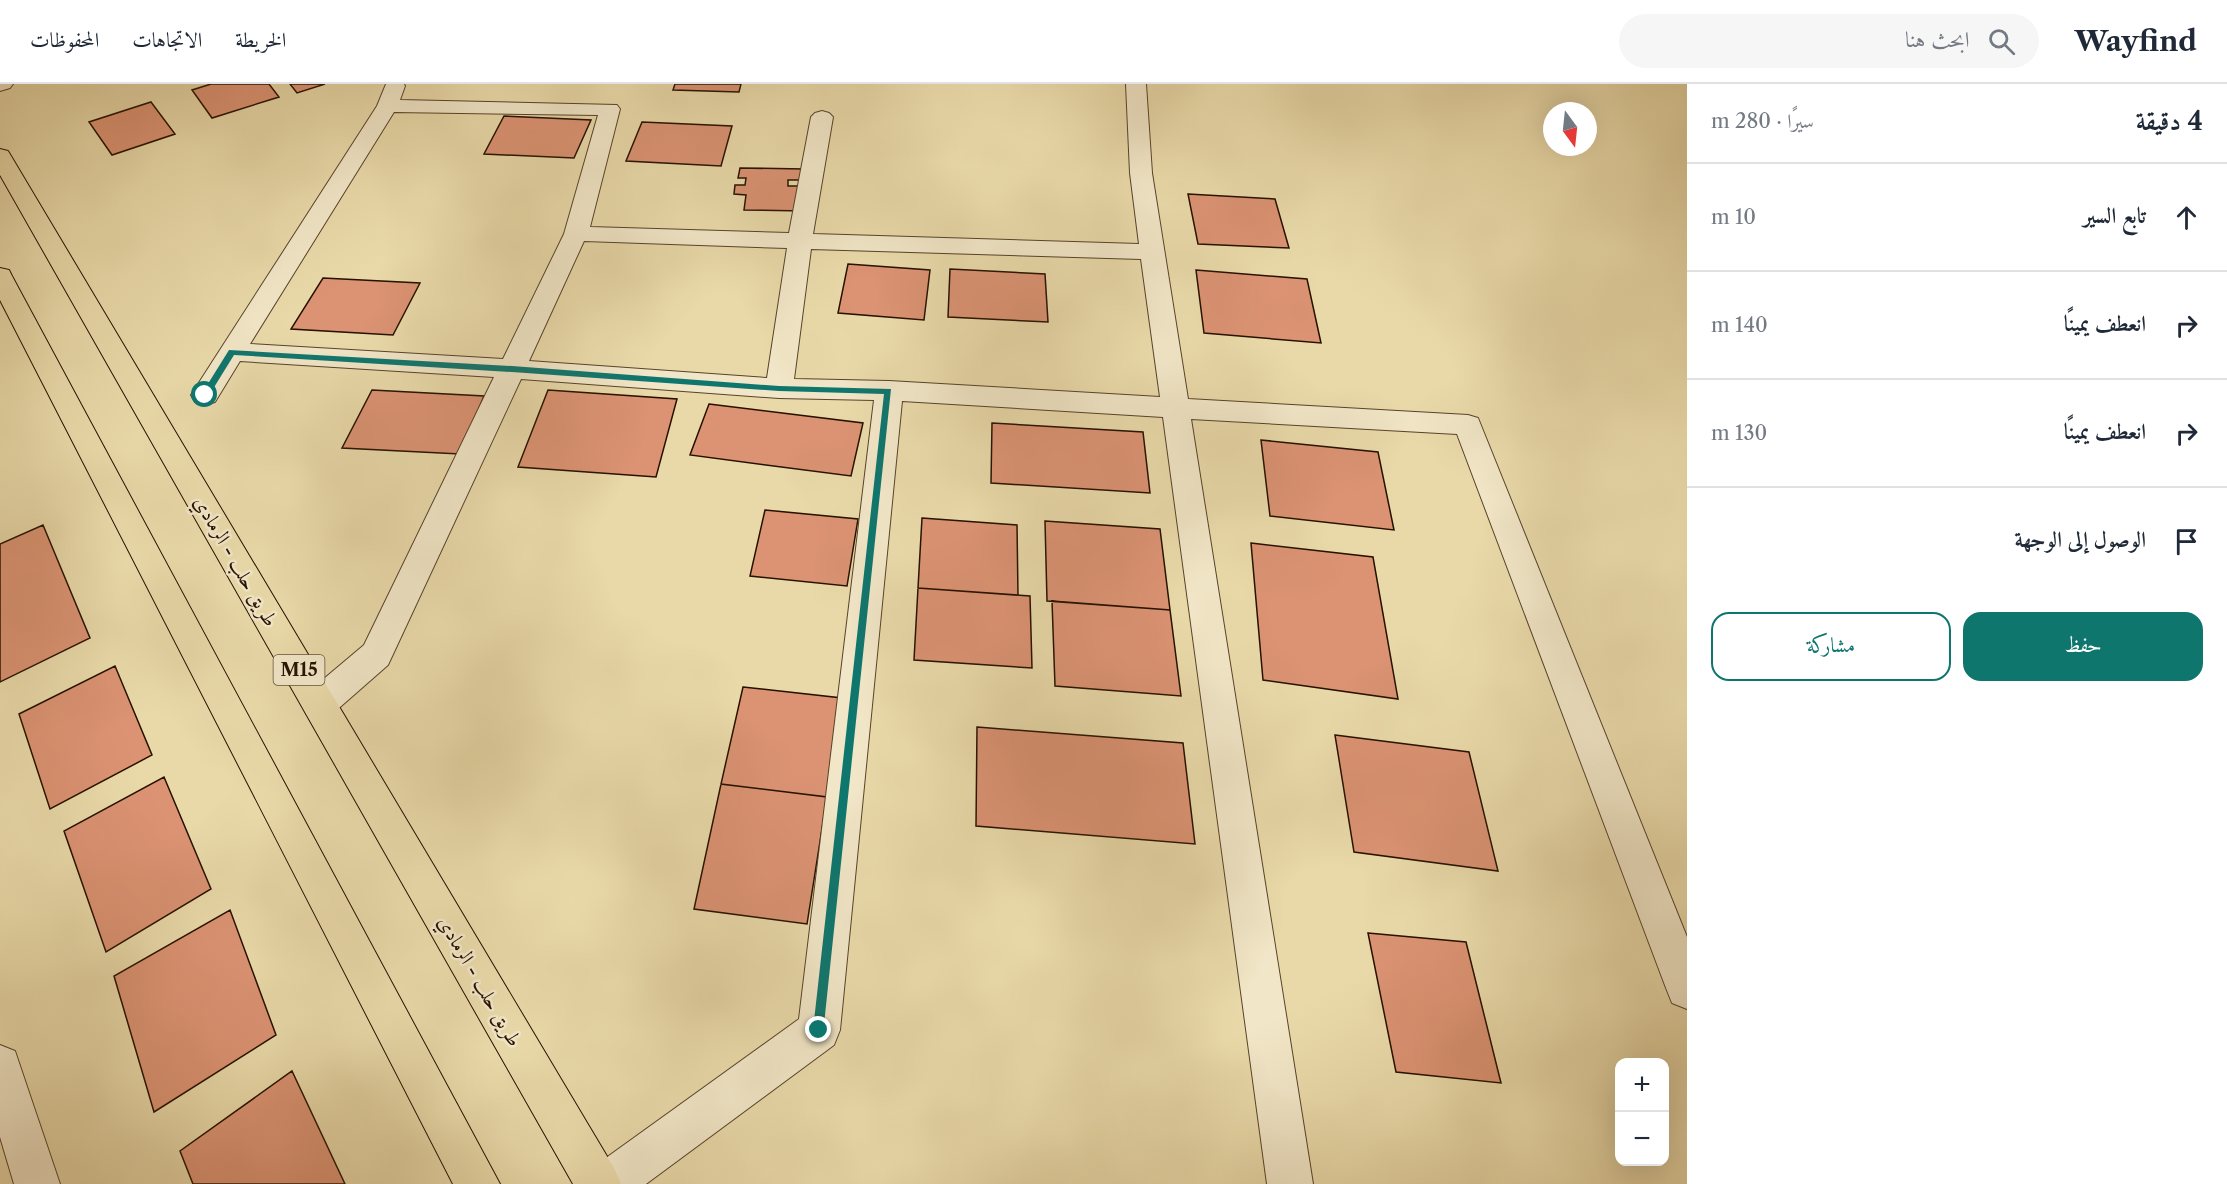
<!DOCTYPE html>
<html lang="ar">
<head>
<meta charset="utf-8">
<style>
	:root { --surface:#fff; --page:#f6f6f7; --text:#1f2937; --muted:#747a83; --line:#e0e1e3; --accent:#0f766e }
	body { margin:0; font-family:"Libre Caslon Text",Amiri,serif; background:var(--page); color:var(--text); direction:rtl }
	.controls { position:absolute; right:18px; bottom:18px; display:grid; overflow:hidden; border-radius:12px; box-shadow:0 6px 24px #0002 }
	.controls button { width:54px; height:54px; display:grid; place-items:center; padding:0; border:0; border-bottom:2px solid var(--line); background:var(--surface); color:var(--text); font:30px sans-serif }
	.compass { position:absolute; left:1543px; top:18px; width:54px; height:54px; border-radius:50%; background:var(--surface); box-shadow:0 6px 24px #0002; rotate:165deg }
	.stop { position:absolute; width:18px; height:18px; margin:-14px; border:4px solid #0f766e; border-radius:50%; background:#fff }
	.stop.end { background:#0f766e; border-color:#fff; box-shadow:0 2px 6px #0008 }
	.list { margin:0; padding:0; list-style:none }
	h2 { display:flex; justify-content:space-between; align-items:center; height:78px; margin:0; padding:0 24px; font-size:26px }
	h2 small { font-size:20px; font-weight:400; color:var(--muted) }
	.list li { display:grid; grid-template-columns:39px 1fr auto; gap:18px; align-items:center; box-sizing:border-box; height:108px; padding:0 24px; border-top:2px solid var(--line) }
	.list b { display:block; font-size:22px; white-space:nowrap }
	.list em { font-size:20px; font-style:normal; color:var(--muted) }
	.actions { display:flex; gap:12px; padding:18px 24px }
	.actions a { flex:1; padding:14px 0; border:2px solid var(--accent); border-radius:18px; text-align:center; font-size:21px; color:var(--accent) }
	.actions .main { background:var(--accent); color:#fff }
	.icon { flex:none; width:33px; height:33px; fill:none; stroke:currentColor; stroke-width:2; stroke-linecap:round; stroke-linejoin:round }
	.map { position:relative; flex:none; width:1687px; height:1100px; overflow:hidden; direction:ltr }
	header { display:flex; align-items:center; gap:36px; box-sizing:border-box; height:84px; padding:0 30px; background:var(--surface); border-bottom:2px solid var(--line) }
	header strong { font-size:28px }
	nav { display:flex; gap:33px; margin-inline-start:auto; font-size:21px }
	.search { width:420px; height:54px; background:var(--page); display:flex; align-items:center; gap:15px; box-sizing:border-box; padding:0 21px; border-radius:33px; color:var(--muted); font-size:22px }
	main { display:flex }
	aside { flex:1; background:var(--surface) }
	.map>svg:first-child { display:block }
	.building { fill:#db9373; stroke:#261100; stroke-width:1.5 }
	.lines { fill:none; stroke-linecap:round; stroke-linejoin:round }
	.minor-casing { stroke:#57432a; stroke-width:2 }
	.highway-casing { stroke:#261100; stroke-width:2 }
	.minor { fill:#f1e6c7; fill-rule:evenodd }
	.highway { fill:#e9d9a9; fill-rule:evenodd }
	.route { fill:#0f766e }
	.labels { text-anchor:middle; stroke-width:5; stroke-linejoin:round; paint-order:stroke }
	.shield { fill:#f1e6c7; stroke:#63513c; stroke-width:1.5 }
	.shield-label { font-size:18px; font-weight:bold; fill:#261100 }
	.street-label { font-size:20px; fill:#261100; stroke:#f1e6c7 }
</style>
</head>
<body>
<header>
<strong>Wayfind</strong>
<div class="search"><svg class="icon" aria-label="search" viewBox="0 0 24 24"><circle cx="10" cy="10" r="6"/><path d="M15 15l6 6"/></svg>ابحث هنا</div>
<nav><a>الخريطة</a><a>الاتجاهات</a><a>المحفوظات</a></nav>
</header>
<main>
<aside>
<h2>4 دقيقة<small>سيرًا · 280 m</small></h2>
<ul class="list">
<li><svg class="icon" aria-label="ahead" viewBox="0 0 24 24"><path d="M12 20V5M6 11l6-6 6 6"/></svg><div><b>تابع السير</b></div><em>10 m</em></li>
<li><svg class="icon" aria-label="right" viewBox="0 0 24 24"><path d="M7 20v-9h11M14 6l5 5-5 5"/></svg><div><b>انعطف يمينًا</b></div><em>140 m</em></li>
<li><svg class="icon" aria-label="right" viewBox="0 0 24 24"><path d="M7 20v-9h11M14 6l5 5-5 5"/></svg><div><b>انعطف يمينًا</b></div><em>130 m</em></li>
<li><svg class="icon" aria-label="arrive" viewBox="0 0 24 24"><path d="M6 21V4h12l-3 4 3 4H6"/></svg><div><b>الوصول إلى الوجهة</b></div></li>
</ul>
<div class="actions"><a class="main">حفظ</a><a>مشاركة</a></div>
</aside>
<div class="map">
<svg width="1687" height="1100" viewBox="0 0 1687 1100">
	<rect width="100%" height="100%" fill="#e9d9a9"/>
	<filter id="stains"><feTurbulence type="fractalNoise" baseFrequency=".00333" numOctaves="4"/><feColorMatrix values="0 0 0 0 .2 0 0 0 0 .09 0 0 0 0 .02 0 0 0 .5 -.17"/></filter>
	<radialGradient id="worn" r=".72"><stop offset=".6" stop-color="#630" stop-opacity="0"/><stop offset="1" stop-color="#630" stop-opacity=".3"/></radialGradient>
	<path class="building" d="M211,0H269L279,13L212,34L192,6Z
		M290,0H325L297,9Z
		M675,0H741L739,8L673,6Z
		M151,18L175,50L112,71L89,38Z
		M504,32L591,36L574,74L484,70Z
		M642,38L732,42L721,82L626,77Z
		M740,84L804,85L803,96H788V102H800L805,127L744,126L746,111L734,110L735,101H745L746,94H738Z
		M1188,110L1275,115L1289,164L1198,160Z
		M848,180L930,186L924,236L838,229Z
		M950,185L1045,190L1048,238L948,233Z
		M1196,186L1307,195L1321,259L1204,249Z
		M323,194L420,199L393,251L291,245Z
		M372,306L484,312L460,370L342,364Z
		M548,306L677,315L656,393L518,383Z
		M709,320L863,339L851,392L690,371Z
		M992,339L1143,348L1150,409L991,399Z
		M1261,356L1378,368L1394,446L1270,432Z
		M765,426L858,435L847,502L750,492Z
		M922,434L1017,441L1018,511L918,504Z
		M1045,437L1160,445L1170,526L1047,517Z
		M43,441L90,554L0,598V460Z
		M1251,459L1373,473L1398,615L1263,596Z
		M918,504L1030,512L1032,584L914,576Z
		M1052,517L1170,526L1181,612L1055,602Z
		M115,582L152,671L50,725L19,630Z
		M743,603L842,614L827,713L721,700Z
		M977,643L1183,659L1195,760L976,742Z
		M1335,651L1469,668L1498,787L1354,768Z
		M164,693L211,805L106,868L64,747Z
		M721,700L827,713L807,840L694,825Z
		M230,826L276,951L154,1028L114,892Z
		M1368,849L1466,858L1501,999L1396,988Z
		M292,987L345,1100H193L180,1067Z"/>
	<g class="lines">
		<defs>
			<path id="minor" d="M0,0H13L10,4L0,7Z
				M386,0H404L405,2L400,16L617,21L620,25L590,143L789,149L811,33L815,29L822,27L829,29L833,33L813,150L1139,160L1130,89L1126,0H1146L1152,89L1188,315L1468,331L1478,334L1687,853V925L1672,919L1666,904L1457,350L1191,335L1313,1100H1267L1163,333L902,317L840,946L834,961L646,1100H585L592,1084L799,935L874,316L779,314L521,295L388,581L331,631L319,635L307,631L302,620L307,609L364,561L494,293L240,277L215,318L205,321L195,318L191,311L377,22ZM394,28L598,31L564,150L503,275L250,260ZM584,157L787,164L767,294L529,277ZM811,165L1141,175L1160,313L889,297L794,295Z
				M0,961L15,967L60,1100H14L0,1053Z"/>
			<path id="highway" d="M0,65L8,67L11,72L614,1084L621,1100H573L0,91Z
				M0,184L9,186L12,192L500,1100H453L0,216Z"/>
		</defs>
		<use href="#minor" class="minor-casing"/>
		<use href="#highway" class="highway-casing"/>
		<use href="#minor" class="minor"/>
		<use href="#highway" class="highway"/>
	</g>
	<path class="route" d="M229,266L512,282L779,302L891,305L823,950L819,952L814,950L813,946L884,310L779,307L512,288L234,271L208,313H202L201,311Z"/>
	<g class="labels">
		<rect class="shield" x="273.5" y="571" width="51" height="30" rx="4.5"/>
		<g class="shield-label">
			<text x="299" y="592">M15</text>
		</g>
		<g class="street-label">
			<text transform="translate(236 477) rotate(60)" y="7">طريق حلب - الرمادي</text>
			<text transform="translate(480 897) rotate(60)" y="7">طريق حلب - الرمادي</text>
		</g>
	</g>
	<rect width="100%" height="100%" filter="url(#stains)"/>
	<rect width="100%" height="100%" fill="url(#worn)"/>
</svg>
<div class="controls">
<button>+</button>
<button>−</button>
</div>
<svg class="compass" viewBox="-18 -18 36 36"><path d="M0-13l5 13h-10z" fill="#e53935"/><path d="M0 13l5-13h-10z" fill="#747a83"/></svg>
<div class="stop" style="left:205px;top:311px"></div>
<div class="stop end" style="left:819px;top:946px"></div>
</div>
</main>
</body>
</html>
